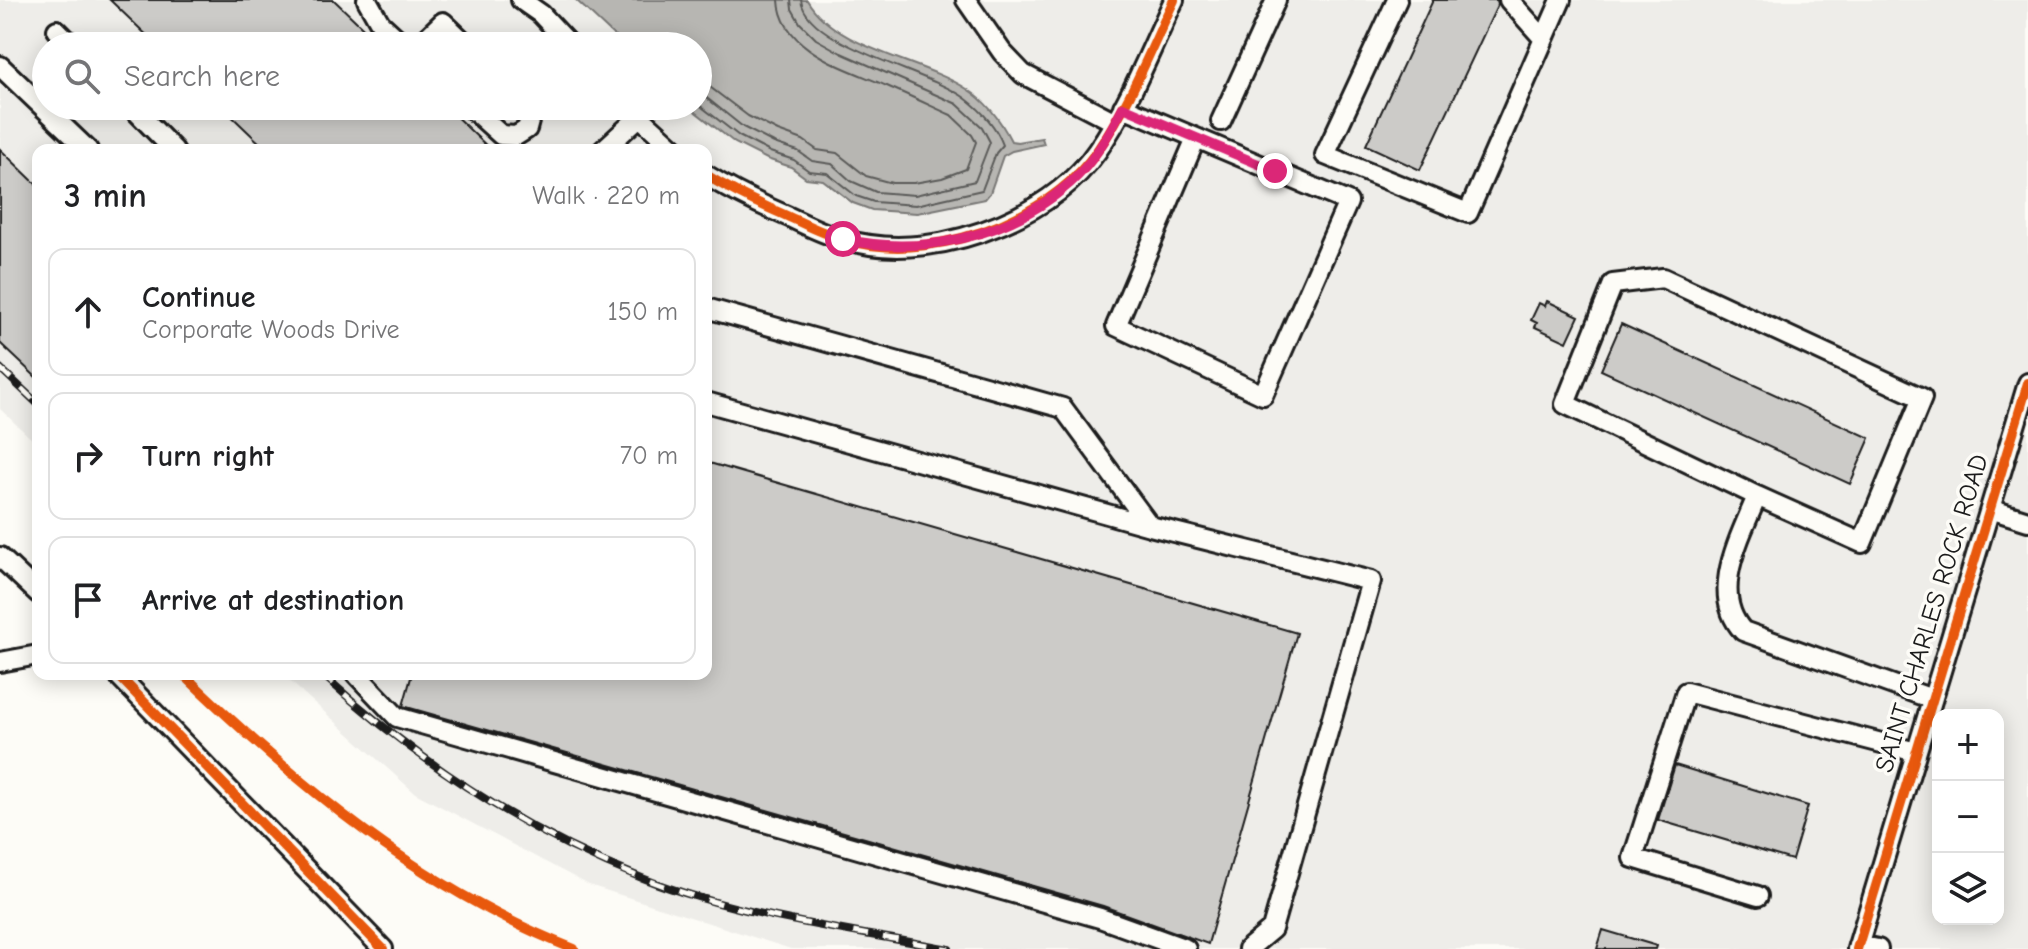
<!DOCTYPE html>
<html lang="en">
<head>
<meta charset="utf-8">
<style>
	:root { --surface:#fff; --page:#f6f6f6; --text:#202124; --muted:#757577; --line:#e0e0e0 }
	body { margin:0; font-family:"Comic Neue",sans-serif; background:var(--page); color:var(--text) }
	.controls { position:absolute; right:24px; bottom:24px; display:grid; overflow:hidden; border-radius:16px; box-shadow:0 4px 20px #0003 }
	.controls button { width:72px; height:72px; display:grid; place-items:center; padding:0; border:0; border-bottom:2px solid var(--line); background:var(--surface); color:var(--text); font:40px sans-serif }
	.stop { position:absolute; width:24px; height:24px; margin:-18px; border:6px solid #db2777; border-radius:50%; background:#fff }
	.stop.end { background:#db2777; border-color:#fff; box-shadow:0 2px 8px #0008 }
	.list { margin:0; padding:0; list-style:none }
	h2 { display:flex; justify-content:space-between; align-items:center; height:104px; margin:0; padding:0 32px; font-size:34px }
	h2 small { font-size:26px; font-weight:400; color:var(--muted) }
	.list li { display:grid; grid-template-columns:52px 1fr auto; gap:24px; align-items:center; box-sizing:border-box; height:128px; margin:0 16px 16px; padding:0 16px; border:2px solid var(--line); border-radius:16px }
	.list b { display:block; font-size:30px; white-space:nowrap }
	.list p { margin:0; font-size:26px; white-space:nowrap; color:var(--muted) }
	.list em { font-size:26px; font-style:normal; color:var(--muted) }
	.icon { flex:none; width:44px; height:44px; fill:none; stroke:currentColor; stroke-width:2; stroke-linecap:round; stroke-linejoin:round }
	.map { position:relative; flex:none; width:2028px; height:949px; overflow:hidden }
	.search { position:absolute; background:var(--surface); box-shadow:0 4px 20px #0003; left:32px; top:32px; width:680px; height:88px; display:flex; align-items:center; gap:20px; box-sizing:border-box; padding:0 28px; border-radius:44px; color:var(--muted); font-size:30px }
	.panel { position:absolute; background:var(--surface); box-shadow:0 4px 20px #0003; left:32px; top:144px; width:680px; height:536px; border-radius:16px }
	.map>svg:first-child { display:block }
	.built { fill:#eeede9; fill-rule:evenodd }
	.water { fill:#b7b6b2; stroke:#797876; stroke-width:2 }
	.lines { fill:none; stroke-linecap:round; stroke-linejoin:round }
	.shore { stroke:#5a5a58; stroke-width:2 }
	.building { fill:#cccbc8; stroke:#1c1c1c; stroke-width:2 }
	.minor-casing { stroke:#1c1c1c; stroke-width:24 }
	.minor { stroke:#fdfcf7; stroke-width:18 }
	.rail-casing { stroke:#1c1c1c; stroke-width:8 }
	.rail { stroke:#fdfcf7; stroke-width:5; stroke-dasharray:15; stroke-linecap:butt }
	.cycleway-casing { stroke:#fdfcf7; stroke-width:15 }
	.cycleway { stroke:#e8590c; stroke-width:10 }
	.route { stroke:#db2777; stroke-width:10 }
	.labels { text-anchor:middle; stroke-width:7; stroke-linejoin:round; paint-order:stroke }
	.street-label { font-size:26px; fill:#1c1c1c; stroke:#fdfcf7 }
</style>
</head>
<body>
<div class="map">
<svg width="2028" height="949" viewBox="0 0 2028 949">
	<rect width="100%" height="100%" fill="#fdfcf7"/>
	<filter id="ink" filterUnits="userSpaceOnUse"><feTurbulence type="fractalNoise" baseFrequency=".0125" numOctaves="2"/><feDisplacementMap in="SourceGraphic" scale="16" xChannelSelector="R" yChannelSelector="G"/><feConvolveMatrix kernelMatrix="1 2 1 2 8 2 1 2 1" color-interpolation-filters="sRGB"/></filter>
	<g filter="url(#ink)">
		<path class="built" d="M0,0H2028V949H791L589,885L415,793L282,674H706V150H38V445L0,409ZM46,46H698V106H46ZM1938,715H1998V919H1938Z"/>
		<path class="water" d="M576,0H807C837,50 920,59 967,89C986,101 1001,121 1011,141L1018,142L1042,138L1044,144L1012,151L1003,156L990,193L985,199L917,213L872,210L853,203L823,180L806,178L791,167L767,159L735,143L688,106H698V46H625Z"/>
		<g class="lines">
			<path class="shore" d="M698,78L748,116L778,131L803,140L817,150L837,153L866,176L892,183H914L942,178L966,169L976,142L972,135L951,115C929,105 908,95 887,86C849,69 781,51 779,0
				M698,91L743,127L774,143L798,151L812,161L832,164L851,181L876,192L915,195L975,181L990,142L982,127L957,104L841,53L816,39L800,23L792,9L791,0
				M698,104L739,136L770,152L794,160L809,171L827,173L856,196L874,202L916,205L982,190L996,153L1003,145C996,126 981,110 965,98C930,72 806,45 801,0"/>
		</g>
		<path class="building" d="M110,0H334L382,46H158Z
			M1433,0H1497L1498,4L1420,170L1366,145Z
			M221,106H445L491,150H267Z
			M0,149L38,186V379L0,343Z
			M1547,301L1579,316L1567,342L1535,327L1537,323L1531,320L1539,303L1545,306Z
			M1621,324L1870,438L1850,484L1601,370Z
			M706,462L1297,633L1208,944L1103,906L403,706L412,674H706Z
			M1675,765L1808,806L1792,860L1658,820Z
			M1603,930L1657,946L1656,949H1597Z"/>
		<g class="lines">
			<defs>
				<path id="minor" d="M367,0L380,23L405,46
					M521,0L541,14L571,46
					M966,0L1002,52L1023,74L1115,122
					M1397,0L1325,155L1468,213L1561,0
					M1509,0L1543,38
					M57,30L73,46
					M418,46L443,22L468,46
					M0,66L88,150
					M131,106L174,150
					M469,106L501,135L516,136L527,129L531,114L527,106
					M628,106L676,150
					M1123,107C1198,139 1273,171 1348,202L1263,395L1116,326L1196,138
					M1221,121L1276,0
					M603,150L639,117
					M706,175C732,191 759,204 787,216C805,224 823,234 843,239C895,255 953,245 1002,224C1039,208 1074,184 1097,151C1129,105 1150,51 1174,0
					M706,308L1063,408L1150,526
					M706,402L1150,526L1371,581L1272,929L1248,949
					M1757,496L1565,404L1613,284L1663,278L1922,398L1862,543L1757,496C1741,536 1708,593 1743,631L1932,699
					M1990,509L2028,521
					M0,557L38,593
					M0,662L38,655
					M117,674L383,949
					M356,674L397,717L1100,918L1186,949
					M1758,896L1633,858L1686,692L1916,752
					M1858,945L1878,949
					M1857,949L2028,383"/>
			</defs>
			<use href="#minor" class="minor-casing"/>
			<use href="#minor" class="minor"/>
			<defs>
				<path id="rail" d="M0,368L38,404
					M322,674C416,760 522,831 642,878C739,916 847,930 949,949"/>
			</defs>
			<use href="#rail" class="rail-casing"/>
			<use href="#rail" class="rail"/>
			<defs>
				<path id="cycleway" d="M706,175C732,191 759,204 787,216C805,224 823,234 843,239C895,255 953,245 1002,224C1039,208 1074,184 1097,151C1129,105 1150,51 1174,0
					M117,674L383,949
					M183,674C298,785 423,890 574,949
					M1857,949L2028,383"/>
			</defs>
			<use href="#cycleway" class="cycleway-casing"/>
			<use href="#cycleway" class="cycleway"/>
		</g>
	</g>
	<g class="lines" filter="url(#ink)">
		<path class="route" d="M843,239C922,257 1009,237 1070,183C1093,163 1109,134 1123,107L1275,171"/>
	</g>
	<g class="labels">
		<g class="street-label">
			<text transform="translate(1931 613) rotate(-73)" y="9">SAINT CHARLES ROCK ROAD</text>
		</g>
	</g>
</svg>
<div class="controls">
<button>+</button>
<button>−</button>
<button><svg class="icon" aria-label="layers" viewBox="0 0 24 24"><path d="M12 4l9 5-9 5-9-5zM3 14l9 5 9-5"/></svg></button>
</div>
<div class="stop" style="left:843px;top:239px"></div>
<div class="stop end" style="left:1275px;top:171px"></div>
<div class="search"><svg class="icon" aria-label="search" viewBox="0 0 24 24"><circle cx="10" cy="10" r="6"/><path d="M15 15l6 6"/></svg>Search here</div>
<section class="panel">
<h2>3 min<small>Walk · 220 m</small></h2>
<ul class="list">
<li><svg class="icon" aria-label="ahead" viewBox="0 0 24 24"><path d="M12 20V5M6 11l6-6 6 6"/></svg><div><b>Continue</b><p>Corporate Woods Drive</p></div><em>150 m</em></li>
<li><svg class="icon" aria-label="right" viewBox="0 0 24 24"><path d="M7 20v-9h11M14 6l5 5-5 5"/></svg><div><b>Turn right</b></div><em>70 m</em></li>
<li><svg class="icon" aria-label="arrive" viewBox="0 0 24 24"><path d="M6 21V4h12l-3 4 3 4H6"/></svg><div><b>Arrive at destination</b></div></li>
</ul>
</section>
</div>
</body>
</html>
